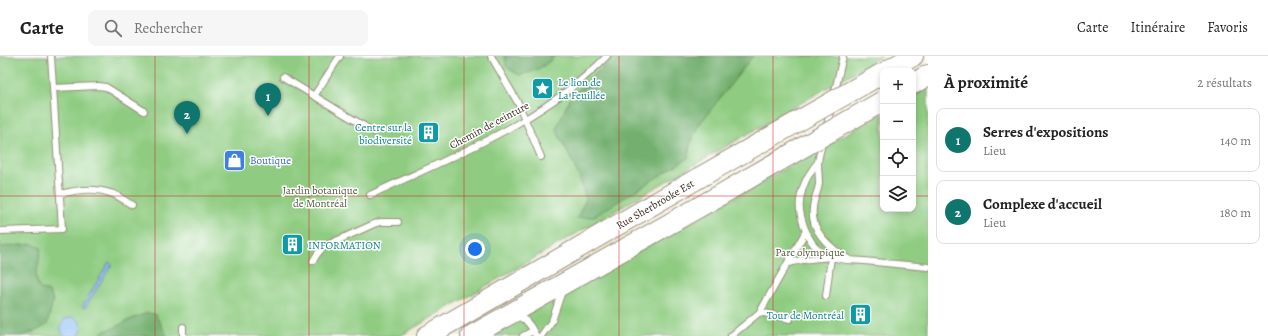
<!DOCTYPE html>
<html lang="fr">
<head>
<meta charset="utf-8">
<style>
	:root { --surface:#fff; --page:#f6f6f6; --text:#222; --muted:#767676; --line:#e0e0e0; --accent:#0f766e }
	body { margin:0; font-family:Alegreya,serif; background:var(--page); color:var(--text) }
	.controls { position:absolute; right:12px; top:12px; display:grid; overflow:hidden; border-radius:8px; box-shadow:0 2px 6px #0003 }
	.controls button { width:36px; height:36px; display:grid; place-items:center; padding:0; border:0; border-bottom:1px solid var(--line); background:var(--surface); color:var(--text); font:20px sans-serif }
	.you { position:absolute; left:475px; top:193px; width:14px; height:14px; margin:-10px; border:3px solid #fff; border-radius:50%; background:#1a73e8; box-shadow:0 0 0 6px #1a73e833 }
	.badge { display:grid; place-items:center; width:26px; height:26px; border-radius:50%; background:var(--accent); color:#fff; font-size:13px; font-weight:700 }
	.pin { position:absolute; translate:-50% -33px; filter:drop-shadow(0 1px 2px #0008) }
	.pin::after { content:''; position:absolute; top:21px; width:14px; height:12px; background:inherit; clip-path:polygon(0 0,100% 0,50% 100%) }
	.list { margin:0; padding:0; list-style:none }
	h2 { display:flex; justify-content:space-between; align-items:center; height:52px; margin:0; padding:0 16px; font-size:17px }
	h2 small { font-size:13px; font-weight:400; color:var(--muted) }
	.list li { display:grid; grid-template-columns:26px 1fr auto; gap:12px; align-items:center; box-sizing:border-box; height:64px; margin:0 8px 8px; padding:0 8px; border:1px solid var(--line); border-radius:8px }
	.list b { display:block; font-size:15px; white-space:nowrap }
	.list p { margin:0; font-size:13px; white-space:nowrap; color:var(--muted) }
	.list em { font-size:13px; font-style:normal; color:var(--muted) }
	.icon { flex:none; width:22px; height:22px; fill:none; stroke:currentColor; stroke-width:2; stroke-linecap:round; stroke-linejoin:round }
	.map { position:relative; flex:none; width:928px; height:280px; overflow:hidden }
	header { display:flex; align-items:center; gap:24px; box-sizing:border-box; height:56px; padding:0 20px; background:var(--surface); border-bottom:1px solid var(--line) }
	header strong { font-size:19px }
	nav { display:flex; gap:22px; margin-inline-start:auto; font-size:14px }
	.search { width:280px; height:36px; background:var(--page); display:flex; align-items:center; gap:10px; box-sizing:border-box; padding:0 14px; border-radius:8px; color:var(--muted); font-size:15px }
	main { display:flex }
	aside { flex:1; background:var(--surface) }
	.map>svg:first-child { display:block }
	.green { fill:#8fcc81; stroke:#657b50 }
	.forest { fill:#73b06f; stroke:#576d46 }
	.water { fill:#87b9f4; stroke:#617289 }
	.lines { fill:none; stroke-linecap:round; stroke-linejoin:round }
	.lane-casing { stroke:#968c7b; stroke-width:8 }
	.primary-casing { stroke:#968c7b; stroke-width:22 }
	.lane { stroke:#fff; stroke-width:6 }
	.primary { stroke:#fff; stroke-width:20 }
	.primary-bridge-casing { stroke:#968c7b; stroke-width:22; stroke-linecap:butt }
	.primary-bridge { stroke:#fff; stroke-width:20 }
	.grid { fill:none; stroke:#d62828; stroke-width:1; stroke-opacity:0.55 }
	.labels { text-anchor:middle; stroke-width:3; stroke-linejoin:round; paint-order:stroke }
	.culture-label { font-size:11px; fill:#0d838f; stroke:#fff; text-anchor:start }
	.street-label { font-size:11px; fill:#3b2a1e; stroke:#fff }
	.shop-label { font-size:11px; fill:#366cbe; stroke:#fff; text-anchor:start }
	.park-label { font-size:11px; fill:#545b3c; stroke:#fff }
</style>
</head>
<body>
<header>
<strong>Carte</strong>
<div class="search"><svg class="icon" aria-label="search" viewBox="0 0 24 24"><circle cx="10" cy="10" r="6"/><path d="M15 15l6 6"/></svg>Rechercher</div>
<nav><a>Carte</a><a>Itinéraire</a><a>Favoris</a></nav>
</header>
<main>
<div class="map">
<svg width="928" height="280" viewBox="0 0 928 280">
	<rect width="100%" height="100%" fill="#fff"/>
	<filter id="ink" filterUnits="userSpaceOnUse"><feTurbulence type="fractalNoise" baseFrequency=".025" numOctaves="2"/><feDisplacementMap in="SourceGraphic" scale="8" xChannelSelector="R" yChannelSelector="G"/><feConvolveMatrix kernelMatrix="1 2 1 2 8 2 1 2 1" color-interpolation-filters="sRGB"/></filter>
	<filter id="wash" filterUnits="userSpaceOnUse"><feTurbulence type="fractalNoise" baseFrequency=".012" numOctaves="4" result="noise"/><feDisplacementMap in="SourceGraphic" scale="16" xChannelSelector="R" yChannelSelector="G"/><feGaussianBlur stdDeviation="0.9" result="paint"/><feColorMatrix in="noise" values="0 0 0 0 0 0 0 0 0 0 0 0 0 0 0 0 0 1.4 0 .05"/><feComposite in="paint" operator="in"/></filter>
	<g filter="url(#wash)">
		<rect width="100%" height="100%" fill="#f1edd8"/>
		<path class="green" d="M0,0H882L400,280H0Z
			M928,31V280H489L883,57V153H913V40Z"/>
		<path class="forest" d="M505,0H555C543,12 534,16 519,19L506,11Z
			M616,0H753L698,70L690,89L688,102L593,161L577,162L586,143L579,120L556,73L571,40Z
			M32,188L41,192L36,221L39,232L49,236L53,244L47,269L38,274L21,280H0V191Z
			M147,257L155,258L167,280H100V278C104,274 109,274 114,272C125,266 135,261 147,257Z"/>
		<path class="water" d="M109,206L112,208L85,252L82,251Z
			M73,261L80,266L82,274L79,280H63L60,271L65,263Z"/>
	</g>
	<g filter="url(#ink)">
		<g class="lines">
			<defs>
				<path id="lane" d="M491,0L518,47L541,101
					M283,21L374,76
					M53,32L99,30L106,31L144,55
					M834,39L843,0
					M314,40L340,0
					M826,73L831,52
					M823,85C821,92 819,99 818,106C818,114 819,121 819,128C818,136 813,144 813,152C810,176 831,193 850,204
					M818,106C806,120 796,141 801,160C804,172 809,186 819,194C822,197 827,199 830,200C840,205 853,204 864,205C885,207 907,209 928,211
					M60,138C75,134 94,131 110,137C118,139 125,145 132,149
					M370,139C451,101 543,66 607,0
					M0,175L62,173L51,0
					M313,205L318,197L325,190L374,168L380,166H398
					M787,208L806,175
					M760,256L790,263
					M516,260C527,263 531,270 536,280
					M183,280V271
					M523,280L533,275
					M541,280L552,265L562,235
					M731,280L760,256L787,208C801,202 816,203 831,201L826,240"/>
				<path id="primary" d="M887,15L913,0
					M913,28L928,19
					M427,280L695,124
					M471,280L708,146"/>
			</defs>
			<use href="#lane" class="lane-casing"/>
			<use href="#primary" class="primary-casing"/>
			<use href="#lane" class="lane"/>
			<use href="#primary" class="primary"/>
			<defs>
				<path id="primary-bridge" d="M695,124L883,17
					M708,146L883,45"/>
			</defs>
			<use href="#primary-bridge" class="primary-bridge-casing"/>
			<use href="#primary-bridge" class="primary-bridge"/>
		</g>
	</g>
	<path class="grid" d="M155,0V280M309,0V280M464,0V280M619,0V280M773,0V280M0,140H883M913,140H928"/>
	<defs>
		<symbol id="sight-square" viewBox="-11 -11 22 22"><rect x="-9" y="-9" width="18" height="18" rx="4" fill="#0f9aa8" stroke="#fff"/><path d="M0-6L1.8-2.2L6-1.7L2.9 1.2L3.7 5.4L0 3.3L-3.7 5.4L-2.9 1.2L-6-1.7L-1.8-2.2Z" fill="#fff"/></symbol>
		<symbol id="building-square" viewBox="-11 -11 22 22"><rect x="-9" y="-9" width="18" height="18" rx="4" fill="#0f9aa8" stroke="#fff"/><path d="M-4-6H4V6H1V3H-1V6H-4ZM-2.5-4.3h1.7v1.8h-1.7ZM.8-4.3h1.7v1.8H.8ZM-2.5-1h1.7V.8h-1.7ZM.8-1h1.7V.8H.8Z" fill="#fff"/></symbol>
		<symbol id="shop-square" viewBox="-11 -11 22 22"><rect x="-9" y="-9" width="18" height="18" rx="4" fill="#3f7fe0" stroke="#fff"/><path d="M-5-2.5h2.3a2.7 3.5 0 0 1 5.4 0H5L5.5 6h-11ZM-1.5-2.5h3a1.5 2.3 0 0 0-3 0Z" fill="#fff"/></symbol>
	</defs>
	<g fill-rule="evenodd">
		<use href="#sight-square" x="530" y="20" width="25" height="25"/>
		<use href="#building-square" x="416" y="64" width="25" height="25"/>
		<use href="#shop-square" x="222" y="92" width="25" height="25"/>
		<use href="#building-square" x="280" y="176" width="25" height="25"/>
		<use href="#building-square" x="848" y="246" width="25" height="25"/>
	</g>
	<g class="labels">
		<g class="culture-label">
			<text x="558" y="30">Le lion de<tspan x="558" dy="13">La Feuillée</tspan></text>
			<text x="412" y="75" text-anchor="end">Centre sur la<tspan x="412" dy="13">biodiversité</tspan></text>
			<text x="308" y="193">INFORMATION</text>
			<text x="844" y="263" text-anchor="end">Tour de Montréal</text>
		</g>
		<g class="street-label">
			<text transform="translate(489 69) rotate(-28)" y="4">Chemin de ceinture</text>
			<text transform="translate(655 148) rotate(-30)" y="4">Rue Sherbrooke Est</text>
		</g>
		<g class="shop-label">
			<text x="250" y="108">Boutique</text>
		</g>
		<g class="park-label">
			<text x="320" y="138">Jardin botanique<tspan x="320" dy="13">de Montréal</tspan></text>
			<text x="810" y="200">Parc olympique</text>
		</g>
	</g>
</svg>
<div class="controls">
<button>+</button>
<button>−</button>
<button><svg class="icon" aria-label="locate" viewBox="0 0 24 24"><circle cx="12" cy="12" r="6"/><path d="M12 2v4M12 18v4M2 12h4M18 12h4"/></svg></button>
<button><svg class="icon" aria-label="layers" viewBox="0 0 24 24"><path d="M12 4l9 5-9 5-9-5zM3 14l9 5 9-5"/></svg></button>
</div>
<div class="you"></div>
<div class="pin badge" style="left:268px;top:60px">1</div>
<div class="pin badge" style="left:187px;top:78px">2</div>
</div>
<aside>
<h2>À proximité<small>2 résultats</small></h2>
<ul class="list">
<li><span class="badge">1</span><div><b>Serres d'expositions</b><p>Lieu</p></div><em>140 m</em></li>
<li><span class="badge">2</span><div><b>Complexe d'accueil</b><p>Lieu</p></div><em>180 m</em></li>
</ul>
</aside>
</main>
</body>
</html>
